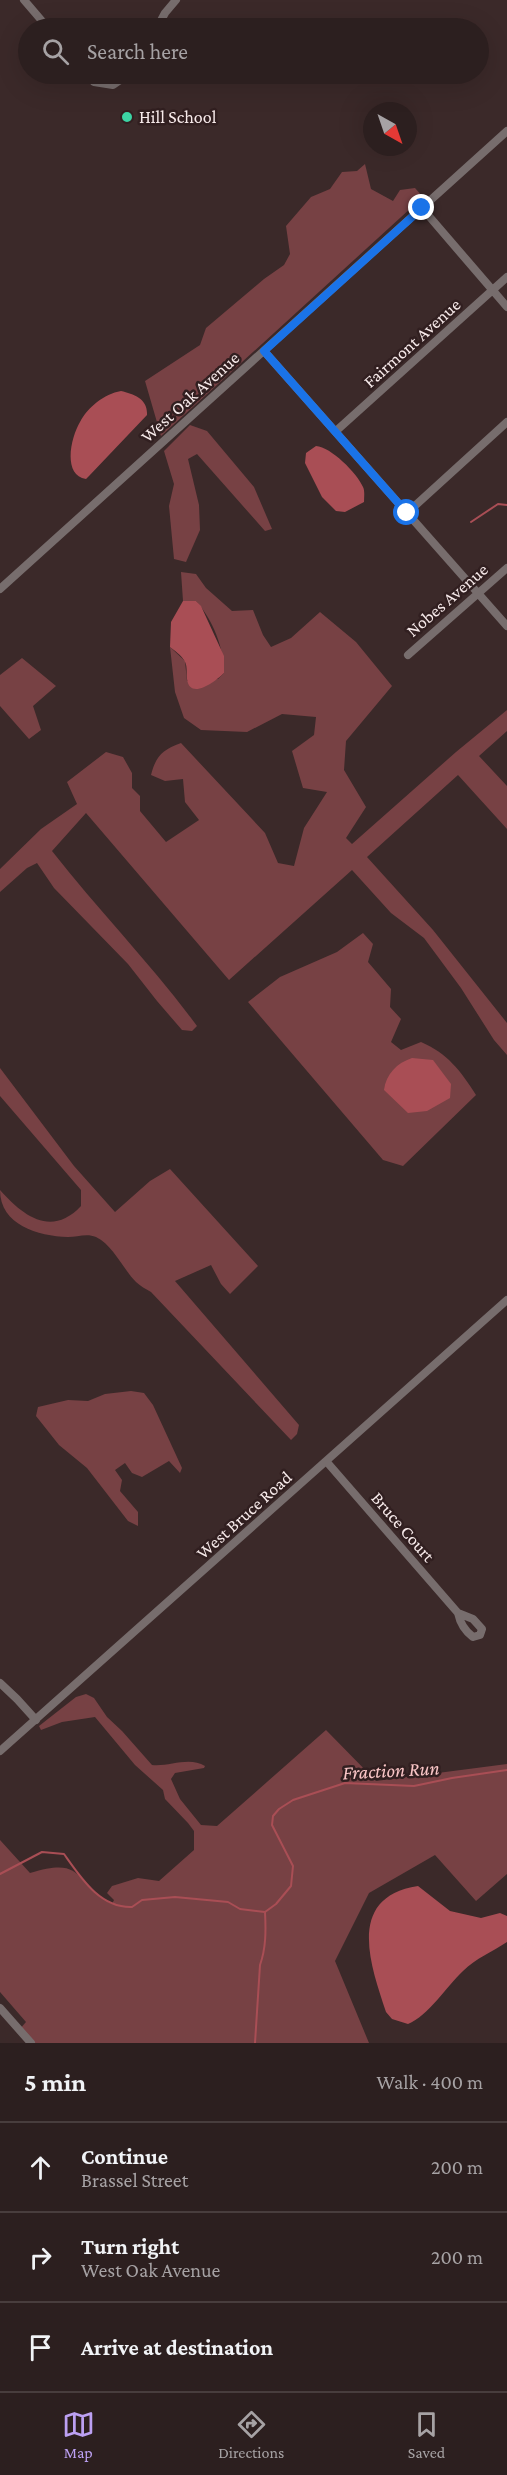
<!DOCTYPE html>
<html lang="en">
<head>
<meta charset="utf-8">
<style>
	:root { --surface:#2c1f1f; --page:#342728; --text:#f1f3f6; --muted:#a6a2a4; --line:#483d3d; --accent:#bca0f2 }
	body { margin:0; font-family:"Crimson Pro",serif; background:var(--page); color:var(--text) }
	.compass { position:absolute; left:363px; top:102px; width:54px; height:54px; border-radius:50%; background:var(--surface); box-shadow:0 6px 24px #0002; rotate:140deg }
	.stop { position:absolute; width:18px; height:18px; margin:-14px; border:4px solid #1a73e8; border-radius:50%; background:#fff }
	.stop.end { background:#1a73e8; border-color:#fff; box-shadow:0 2px 6px #0008 }
	.list { margin:0; padding:0; list-style:none }
	h2 { display:flex; justify-content:space-between; align-items:center; height:78px; margin:0; padding:0 24px; font-size:26px }
	h2 small { font-size:20px; font-weight:400; color:var(--muted) }
	.list li { display:grid; grid-template-columns:39px 1fr auto; gap:18px; align-items:center; box-sizing:border-box; height:90px; padding:0 24px; border-top:2px solid var(--line) }
	.list b { display:block; font-size:22px; white-space:nowrap }
	.list p { margin:0; font-size:20px; white-space:nowrap; color:var(--muted) }
	.list em { font-size:20px; font-style:normal; color:var(--muted) }
	.icon { flex:none; width:33px; height:33px; fill:none; stroke:currentColor; stroke-width:2; stroke-linecap:round; stroke-linejoin:round }
	.map { position:relative; flex:none; width:507px; height:2043px; overflow:hidden }
	.search { position:absolute; background:var(--surface); box-shadow:0 6px 24px #0002; left:18px; right:18px; top:18px; height:66px; display:flex; align-items:center; gap:15px; box-sizing:border-box; padding:0 21px; border-radius:33px; color:var(--muted); font-size:22px }
	.sheet { height:348px; background:var(--surface) }
	nav { display:flex; justify-content:space-around; align-items:center; box-sizing:border-box; height:84px; border-top:2px solid var(--line); background:var(--surface); font-size:16px; color:var(--muted) }
	nav a { display:grid; justify-items:center; gap:3px }
	nav .on { color:var(--accent) }
	.map>svg:first-child { display:block }
	.green { fill:#774144 }
	.water { fill:#a94e55 }
	.lines { fill:none; stroke-linecap:round; stroke-linejoin:round }
	.stream { stroke:#a94e55; stroke-width:2 }
	.minor { stroke:#776d6d; stroke-width:8 }
	.route { stroke:#1a73e8; stroke-width:8 }
	.poi-dot { fill:#3cd4a4; stroke:#311f20; stroke-width:2 }
	.labels { text-anchor:middle; stroke-width:5; stroke-linejoin:round; paint-order:stroke }
	.poi-label { font-size:18px; fill:#f7eaea; stroke:#311f20; text-anchor:start }
	.street-label { font-size:18px; fill:#f7eaea; stroke:#311f20 }
	.water-label { font-size:20px; font-style:italic; fill:#fac6c7; stroke:#311f20 }
</style>
</head>
<body>
<div class="map">
<svg width="507" height="2043" viewBox="0 0 507 2043">
	<rect width="100%" height="100%" fill="#3b2929"/>
	<path class="green" d="M365,164L371,189L393,201L400,190L415,188L423,197L161,436L145,381L200,345L206,328L264,279L284,265L290,254L286,226L311,197L330,189L342,172L357,171Z
		M190,425L207,431L254,487L272,529L265,531L197,454L188,459L199,505L200,530L186,562L174,559L169,506L174,484L164,451Z
		M181,572L196,574L206,588L232,611L253,610L263,635L271,647L291,638L320,612L356,642L392,686L346,741L344,770L366,807L346,838L352,844L456,752L507,710V731L479,756L507,786V829L458,775L367,857L433,930L507,1023V1055L494,1040L461,988L424,938L391,913L352,870L229,980L86,813L52,851C99,911 152,965 197,1026L192,1031L182,1030L157,1001L128,964L54,888L37,863L27,868L0,892V869L41,829L77,804L67,782L106,752L123,757L132,773V788L140,796V811L166,842L199,820L185,802L183,779L165,781L151,775C156,756 162,750 181,743L265,833L278,863L294,866L304,828L327,792L303,788L292,751L314,735L316,717L282,714L247,732L201,730L184,718L175,692L170,647L185,661L187,681L218,679L224,673C224,648 213,620 196,601H183Z
		M22,658L56,686L33,706L41,730L29,739L0,706V675Z
		M363,933L373,944L368,962L391,989L390,1007L401,1019L391,1042L401,1050L421,1042C447,1053 461,1071 476,1095L403,1166L383,1160L248,1002L280,977L337,952Z
		M0,1068L74,1166L115,1212L150,1181L170,1169L258,1266L230,1294L221,1284L211,1265L175,1281L299,1425L297,1434L291,1440L151,1292C146,1289 140,1286 136,1282C123,1269 113,1245 96,1237C87,1233 77,1237 68,1237C38,1236 0,1225 0,1190C24,1217 52,1237 81,1206V1190L0,1096Z
		M131,1391L144,1393L153,1405L182,1468L180,1473L169,1461L142,1477L132,1473L125,1463L115,1470L122,1480L120,1491L138,1512V1526L128,1521L87,1468L59,1445L36,1416L38,1407L68,1400L88,1401L105,1394Z
		M86,1694L94,1698L107,1717L122,1731L152,1765C169,1767 189,1756 205,1766L204,1768L175,1773L171,1779L180,1799L201,1825L217,1826L326,1730L376,1781L507,1764V1874L476,1901L435,1855L369,1893L335,1961L369,2043H28L19,2030L26,2022L0,1992V1840L30,1873C86,1856 72,1882 112,1904L114,1900L107,1893L112,1886L138,1878L159,1881L194,1850V1831L188,1823L165,1799L163,1790L135,1765L95,1717L62,1722L41,1730L39,1726L76,1697Z"/>
	<path class="water" d="M121,391C134,394 148,399 147,415L89,476L86,479C62,475 71,437 80,422C88,407 104,394 121,391Z
		M316,446C331,447 357,473 363,487C365,491 364,497 364,502L345,512L336,511L322,497L305,463L306,453Z
		M183,601H196L201,606L224,656V673C216,681 190,701 187,679C186,672 188,666 184,660C181,655 175,651 170,647L171,622Z
		M412,1058L433,1060L451,1084L450,1098L427,1111L408,1113L384,1090C386,1074 397,1063 412,1058Z
		M418,1886L450,1911L481,1918L500,1913L507,1916V1942C492,1952 476,1958 463,1971C447,1986 428,2016 408,2024L392,2019L386,2012C370,1964 346,1897 418,1886Z"/>
	<g class="lines">
		<path class="stream" d="M471,522L498,504L507,505
			M0,1874L42,1852L64,1854C81,1878 100,1908 132,1907L142,1900L175,1897L228,1902L240,1909L265,1912
			M265,1912L276,1904L291,1886L293,1866L272,1825L273,1816L279,1809L293,1800L345,1783L414,1786L452,1778L507,1770
			M255,2043L260,1965C266,1948 266,1931 265,1912"/>
		<path class="minor" d="M24,0L48,28
			M157,28L165,13L176,0
			M87,74L94,82L113,85L129,74
			M422,208L507,307
			M264,351L507,626
			M336,431L507,277
			M407,513L507,422
			M0,589L507,131
			M408,655L507,568
			M326,1461L458,1613C460,1623 465,1631 473,1637L480,1635L482,1629L473,1619L458,1613
			M0,1683L17,1699L36,1720
			M0,1751L507,1300
			M0,2008L31,2043"/>
	</g>
	<g class="lines">
		<path class="route" d="M407,513L264,351L422,208"/>
	</g>
	<circle class="poi-dot" cx="127" cy="117" r="6"/>
	<g class="labels">
		<g class="poi-label">
			<text x="139" y="123">Hill School</text>
		</g>
		<g class="street-label">
			<text transform="translate(412 343) rotate(-42)" y="6">Fairmont Avenue</text>
			<text transform="translate(190 397) rotate(-42)" y="6">West Oak Avenue</text>
			<text transform="translate(447 600) rotate(-41)" y="6">Nobes Avenue</text>
			<text transform="translate(244 1515) rotate(-42)" y="6">West Bruce Road</text>
			<text transform="translate(403 1527) rotate(49)" y="6">Bruce Court</text>
		</g>
		<g class="water-label">
			<text transform="translate(391 1770) rotate(-3)" y="7">Fraction Run</text>
		</g>
	</g>
</svg>
<svg class="compass" viewBox="-18 -18 36 36"><path d="M0-13l5 13h-10z" fill="#e53935"/><path d="M0 13l5-13h-10z" fill="#a6a2a4"/></svg>
<div class="stop" style="left:407px;top:513px"></div>
<div class="stop end" style="left:422px;top:208px"></div>
<div class="search"><svg class="icon" aria-label="search" viewBox="0 0 24 24"><circle cx="10" cy="10" r="6"/><path d="M15 15l6 6"/></svg>Search here</div>
</div>
<section class="sheet">
<h2>5 min<small>Walk · 400 m</small></h2>
<ul class="list">
<li><svg class="icon" aria-label="ahead" viewBox="0 0 24 24"><path d="M12 20V5M6 11l6-6 6 6"/></svg><div><b>Continue</b><p>Brassel Street</p></div><em>200 m</em></li>
<li><svg class="icon" aria-label="right" viewBox="0 0 24 24"><path d="M7 20v-9h11M14 6l5 5-5 5"/></svg><div><b>Turn right</b><p>West Oak Avenue</p></div><em>200 m</em></li>
<li><svg class="icon" aria-label="arrive" viewBox="0 0 24 24"><path d="M6 21V4h12l-3 4 3 4H6"/></svg><div><b>Arrive at destination</b></div></li>
</ul>
</section>
<nav>
<a class="on"><svg class="icon" aria-label="map" viewBox="0 0 24 24"><path d="M3 6l6-2 6 2 6-2v14l-6 2-6-2-6 2zM9 4v14M15 6v14"/></svg>Map</a>
<a><svg class="icon" aria-label="directions" viewBox="0 0 24 24"><path d="M12 3l9 9-9 9-9-9zM9 14v-3h6M13 9l2 2-2 2"/></svg>Directions</a>
<a><svg class="icon" aria-label="saved" viewBox="0 0 24 24"><path d="M7 4h10v16l-5-4-5 4z"/></svg>Saved</a>
</nav>
</body>
</html>
